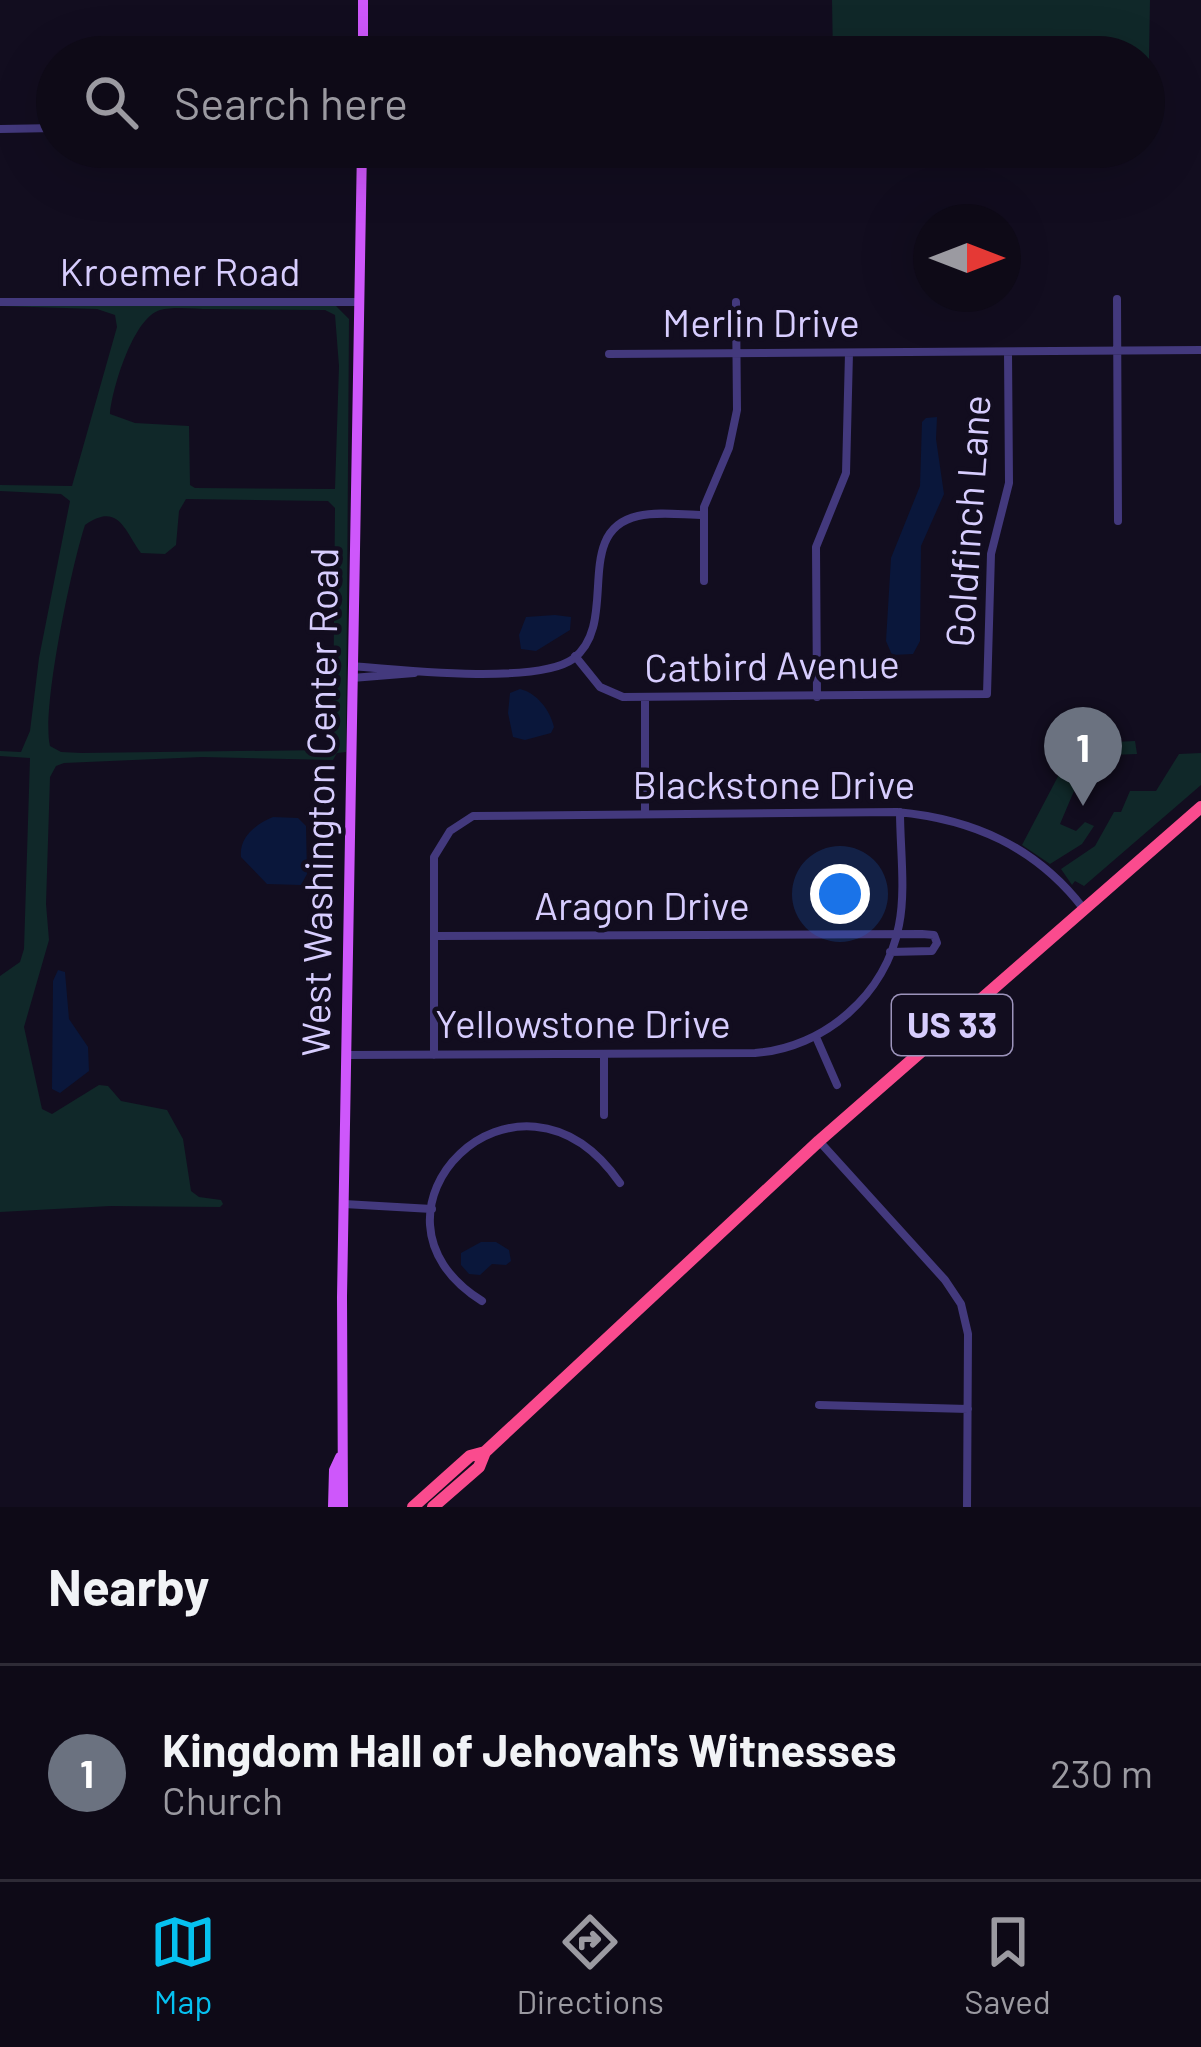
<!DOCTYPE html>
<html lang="en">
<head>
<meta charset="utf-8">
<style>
	:root { --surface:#0e0a17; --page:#171320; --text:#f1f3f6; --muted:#9b9aa1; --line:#2e2b36; --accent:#06c1f0 }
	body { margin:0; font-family:Barlow,sans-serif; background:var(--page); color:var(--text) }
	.compass { position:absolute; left:913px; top:204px; width:108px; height:108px; border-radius:50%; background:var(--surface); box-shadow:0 12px 48px #0002; rotate:90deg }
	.you { position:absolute; left:840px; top:894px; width:42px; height:42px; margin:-30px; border:9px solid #fff; border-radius:50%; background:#1a73e8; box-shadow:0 0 0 18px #1a73e833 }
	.badge { display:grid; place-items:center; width:78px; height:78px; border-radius:50%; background:var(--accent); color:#fff; font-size:39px; font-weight:700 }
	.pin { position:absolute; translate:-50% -99px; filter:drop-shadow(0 3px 6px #0008) }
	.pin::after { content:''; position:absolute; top:63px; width:42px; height:36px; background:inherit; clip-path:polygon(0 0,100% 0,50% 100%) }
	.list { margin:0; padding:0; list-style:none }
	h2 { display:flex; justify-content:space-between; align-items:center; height:156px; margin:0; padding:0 48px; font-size:51px }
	h2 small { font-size:39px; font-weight:400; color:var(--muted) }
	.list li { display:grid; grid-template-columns:78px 1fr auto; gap:36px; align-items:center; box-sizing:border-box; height:216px; padding:0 48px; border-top:3px solid var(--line) }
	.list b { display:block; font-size:45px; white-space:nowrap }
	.list p { margin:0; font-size:39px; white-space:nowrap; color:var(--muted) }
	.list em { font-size:39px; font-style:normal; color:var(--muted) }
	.icon { flex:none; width:66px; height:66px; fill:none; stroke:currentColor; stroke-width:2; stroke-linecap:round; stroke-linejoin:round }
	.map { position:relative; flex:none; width:1201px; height:1507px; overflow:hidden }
	.search { position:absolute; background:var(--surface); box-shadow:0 12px 48px #0002; left:36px; right:36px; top:36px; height:132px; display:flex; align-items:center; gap:30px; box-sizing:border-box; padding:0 42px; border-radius:66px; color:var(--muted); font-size:45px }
	.sheet { height:372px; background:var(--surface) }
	nav { display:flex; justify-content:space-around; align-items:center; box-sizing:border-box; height:168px; border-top:3px solid var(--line); background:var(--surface); font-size:33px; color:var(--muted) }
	nav a { display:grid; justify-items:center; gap:6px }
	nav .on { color:var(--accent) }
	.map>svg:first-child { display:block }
	.green { fill:#102829; fill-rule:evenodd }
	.water { fill:#0a173b }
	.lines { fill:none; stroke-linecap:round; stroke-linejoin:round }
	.stream { stroke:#0a173b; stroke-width:3 }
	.minor { stroke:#43397d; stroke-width:8 }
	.major { stroke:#ce57fb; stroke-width:10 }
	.highway { stroke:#fa4b8e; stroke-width:12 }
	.labels { text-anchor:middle; stroke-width:9; stroke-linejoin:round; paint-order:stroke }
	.shield { fill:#120d1f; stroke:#9c93bb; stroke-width:3 }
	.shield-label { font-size:36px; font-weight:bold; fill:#d7cdfe }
	.street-label { font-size:39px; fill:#d7cdfe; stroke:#120d1f }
</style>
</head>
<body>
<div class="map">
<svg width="1201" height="1507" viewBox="0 0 1201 1507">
	<rect width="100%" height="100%" fill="#120d1f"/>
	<path class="green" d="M832,0H1150L1148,115H1144V57H833Z
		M464,147H605L602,165L592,167L467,165Z
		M0,306H336L349,319L346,752L337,753L333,760L202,757L64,763L56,766L50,777L46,904L49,940L24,1027L42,1109L52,1114L99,1085L108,1086L121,1101L167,1110L183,1139L191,1191L199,1197L221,1200L223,1204L220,1207L110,1206L0,1212V976L20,962L24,949L30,758L0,756V751L21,752L30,731L39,658L70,501L61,494L0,491V485L72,486L117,327L115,315L97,309ZM210,309L325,310L335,315L339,366L335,489L195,488L190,485L189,426L135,423L110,414C112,389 133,318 160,310C175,306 195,309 210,309ZM186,499L328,501L335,508L333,733L327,750L81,753L61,752L50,746C41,710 72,564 85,525C119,501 125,532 141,553L165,554L176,545L179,511Z
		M1135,741L1137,754L1084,756L1082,761L1087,764L1082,775L1074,780V791L1060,824L1076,831L1085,822L1094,826L1082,844L1050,864L1022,845L1075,744Z
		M1201,753V785L1084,886L1075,881L1072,885L1061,869L1095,846L1114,812H1121L1130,791H1156L1179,754Z"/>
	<path class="water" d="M937,417L936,439L944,494L921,546L920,641L913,654L892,655L886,641L891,558L920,486L922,422L926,418Z
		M555,615L571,617L570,630L536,651L521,649L519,635L526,617Z
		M520,689C537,693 550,710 554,727L551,733L525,740L513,737L508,713L510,693Z
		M273,817L298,818L306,826L307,874L301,885L267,884L241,857C239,837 256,824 273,817Z
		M58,970L65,972L69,1019L88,1047L89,1071L60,1093L52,1089L53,981Z
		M481,1242H496L509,1250L511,1261L506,1265L492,1264L480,1275L469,1274L461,1265V1253Z"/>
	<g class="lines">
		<path class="stream" d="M884,679L889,669"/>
		<path class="minor" d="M0,129L57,128
			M1117,299L1118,521
			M0,302H359
			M609,354L1201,350
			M704,581V507L729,448L737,410L736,302
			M575,656L600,687L623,697L987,694L991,554L1009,483L1008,352
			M352,666C398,670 537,685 573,659C621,623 571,531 638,516C659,511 683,515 704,515
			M352,678L414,673
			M817,697L816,547L846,473L849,353
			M645,698V813
			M434,936L922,934L934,935L937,943L932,951L890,952
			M816,1037L837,1085
			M604,1054V1115
			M346,1055L755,1053C824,1048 886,995 899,925C906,890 900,848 900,812
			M434,1055V857L450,831L473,816L897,812C973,819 1036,847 1083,908
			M819,1141L945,1280L961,1304L968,1334L967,1507
			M344,1204L432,1209
			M482,1301C342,1214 517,1035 620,1183
			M819,1405L968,1409"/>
		<path class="major" d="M363,57V0
			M333,1507L334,1470L340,1457
			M343,1507L342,1297L362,147"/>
		<path class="highway" d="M413,1507L470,1456L485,1452
			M433,1507L479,1467L485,1452L819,1141L1201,807"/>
	</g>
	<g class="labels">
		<rect class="shield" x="892" y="995" width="120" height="60" rx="9"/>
		<g class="shield-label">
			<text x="952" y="1038">US 33</text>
		</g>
		<g class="street-label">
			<text x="180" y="286">Kroemer Road</text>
			<text x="761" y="337">Merlin Drive</text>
			<text transform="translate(968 521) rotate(-86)" y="14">Goldfinch Lane</text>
			<text transform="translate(772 666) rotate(-1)" y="14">Catbird Avenue</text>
			<text x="774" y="799">Blackstone Drive</text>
			<text transform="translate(320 802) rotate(-89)" y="14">West Washington Center Road</text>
			<text x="642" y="920">Aragon Drive</text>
			<text x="583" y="1038">Yellowstone Drive</text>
		</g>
	</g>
</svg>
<svg class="compass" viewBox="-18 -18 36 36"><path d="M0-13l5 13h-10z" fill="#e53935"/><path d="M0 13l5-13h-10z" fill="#9b9aa1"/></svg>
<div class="you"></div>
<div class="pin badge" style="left:1083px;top:806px;background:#6b7280">1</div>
<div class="search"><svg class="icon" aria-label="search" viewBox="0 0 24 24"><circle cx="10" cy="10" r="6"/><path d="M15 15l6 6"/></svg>Search here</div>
</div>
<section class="sheet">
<h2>Nearby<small></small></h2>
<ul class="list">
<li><span class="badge" style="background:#6b7280">1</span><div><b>Kingdom Hall of Jehovah's Witnesses</b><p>Church</p></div><em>230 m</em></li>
</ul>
</section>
<nav>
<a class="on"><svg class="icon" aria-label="map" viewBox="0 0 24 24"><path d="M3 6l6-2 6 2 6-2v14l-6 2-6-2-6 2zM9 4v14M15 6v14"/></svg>Map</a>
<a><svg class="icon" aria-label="directions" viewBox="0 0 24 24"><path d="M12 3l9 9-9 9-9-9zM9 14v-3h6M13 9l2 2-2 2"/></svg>Directions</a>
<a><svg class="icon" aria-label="saved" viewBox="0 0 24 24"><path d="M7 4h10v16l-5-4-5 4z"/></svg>Saved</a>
</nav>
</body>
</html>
